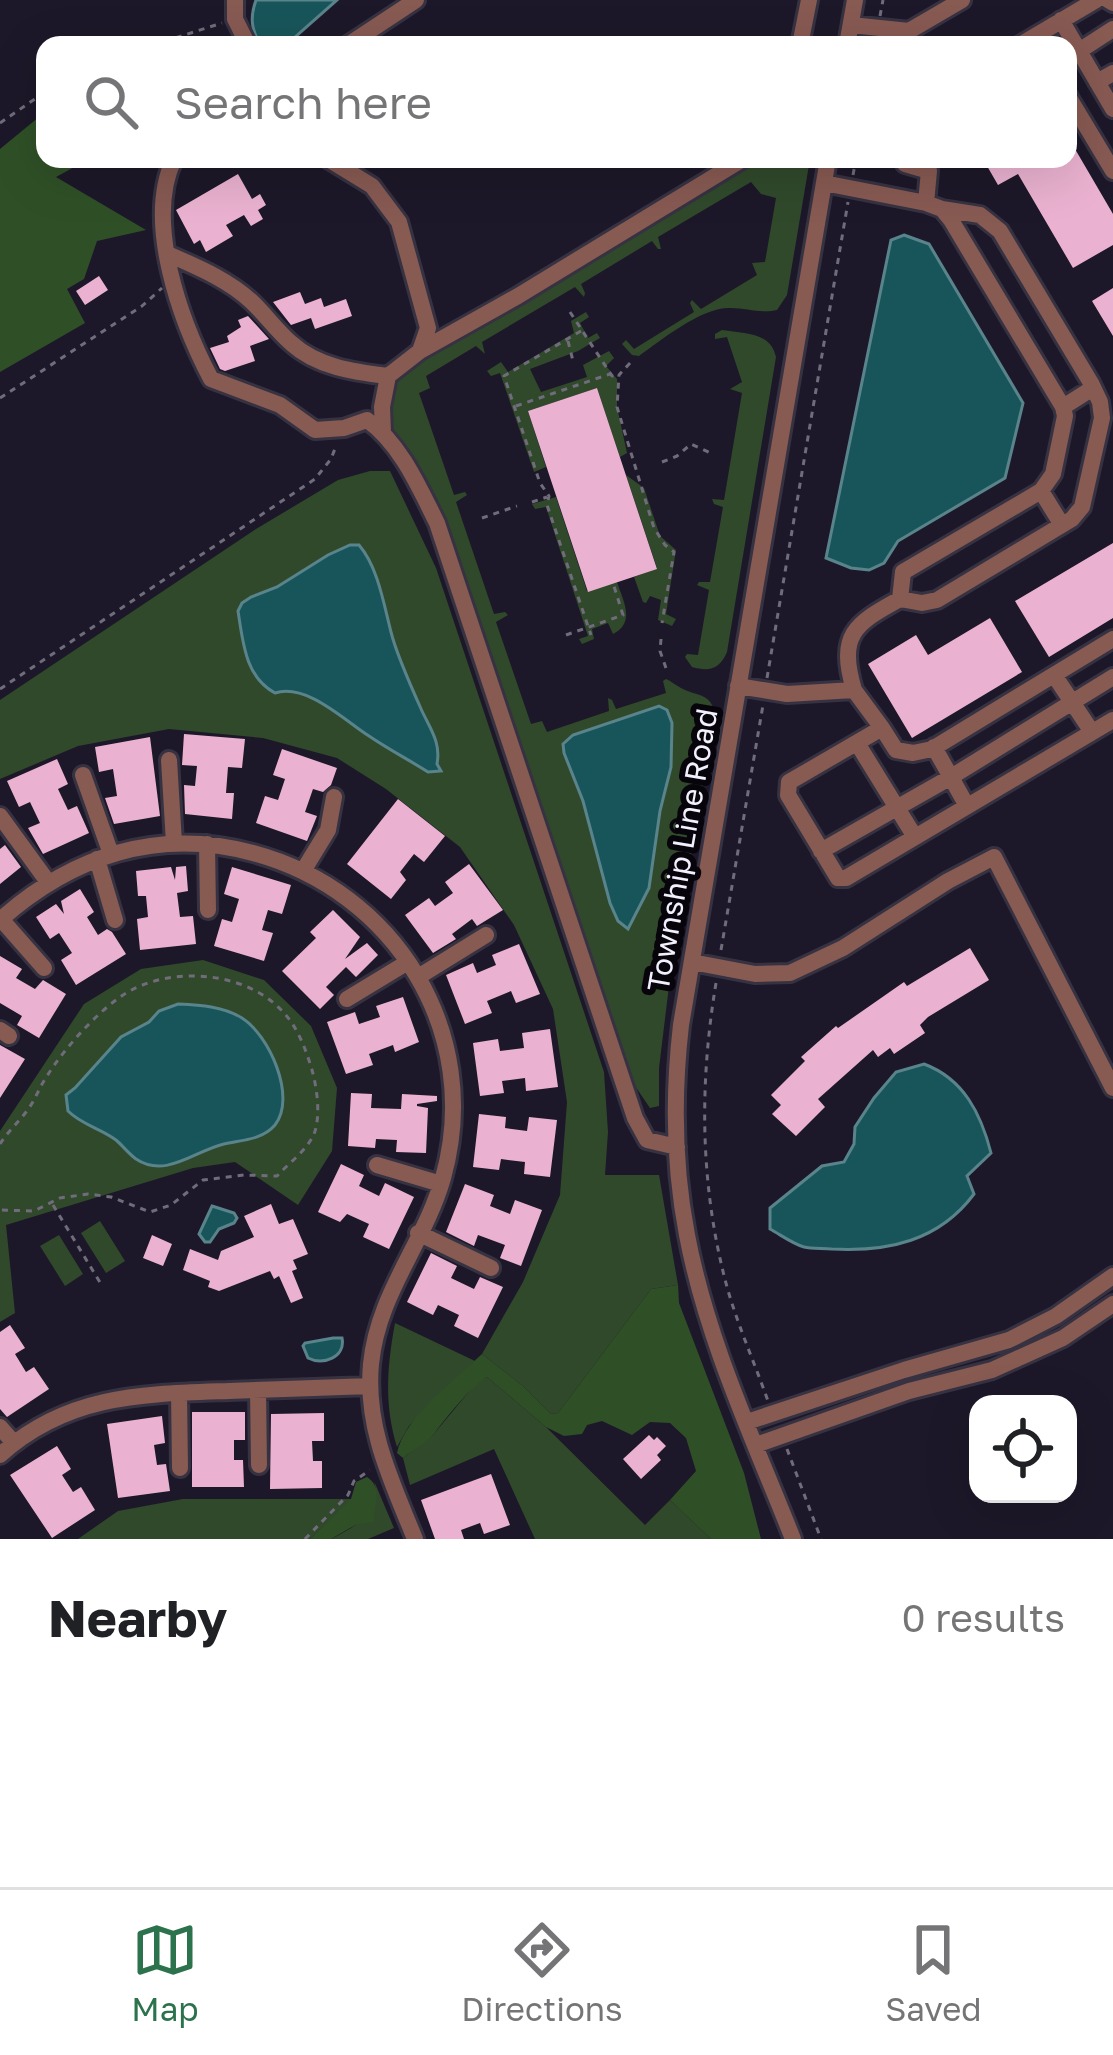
<!DOCTYPE html>
<html lang="en">
<head>
<meta charset="utf-8">
<style>
	:root { --surface:#fff; --page:#f2f2f2; --text:#202124; --muted:#757577; --line:#e0e0e0; --accent:#2c734d }
	body { margin:0; font-family:"Golos Text",sans-serif; background:var(--page); color:var(--text) }
	.controls { position:absolute; right:36px; bottom:36px; display:grid; overflow:hidden; border-radius:24px; box-shadow:0 12px 48px #0002 }
	.controls button { width:108px; height:108px; display:grid; place-items:center; padding:0; border:0; border-bottom:3px solid var(--line); background:var(--surface); color:var(--text); font:60px sans-serif }
	.list { margin:0; padding:0; list-style:none }
	h2 { display:flex; justify-content:space-between; align-items:center; height:156px; margin:0; padding:0 48px; font-size:51px }
	h2 small { font-size:39px; font-weight:400; color:var(--muted) }
	.icon { flex:none; width:66px; height:66px; fill:none; stroke:currentColor; stroke-width:2; stroke-linecap:round; stroke-linejoin:round }
	.map { position:relative; flex:none; width:1113px; height:1539px; overflow:hidden }
	.search { position:absolute; background:var(--surface); box-shadow:0 12px 48px #0002; left:36px; right:36px; top:36px; height:132px; display:flex; align-items:center; gap:30px; box-sizing:border-box; padding:0 42px; border-radius:24px; color:var(--muted); font-size:45px }
	.sheet { height:348px; background:var(--surface) }
	nav { display:flex; justify-content:space-around; align-items:center; box-sizing:border-box; height:168px; border-top:3px solid var(--line); background:var(--surface); font-size:33px; color:var(--muted) }
	nav a { display:grid; justify-items:center; gap:6px }
	nav .on { color:var(--accent) }
	.map>svg:first-child { display:block }
	.green { fill:#30492b; fill-rule:evenodd }
	.forest { fill:#2f5027 }
	.water { fill:#18555a; stroke:#59848b; stroke-width:3 }
	.building { fill:#eab2d0 }
	.lines { fill:none; stroke-linecap:round; stroke-linejoin:round }
	.minor-casing { stroke:#373242; stroke-width:22 }
	.path { stroke:#706c7b; stroke-width:3; stroke-dasharray:6 6; stroke-linecap:butt }
	.minor { stroke:#875a52; stroke-width:16 }
	.labels { text-anchor:middle; stroke-width:12; stroke-linejoin:round; paint-order:stroke }
	.street-label { font-size:30px; fill:#f2f0fc; stroke:#07050b }
</style>
</head>
<body>
<div class="map">
<svg width="1113" height="1539" viewBox="0 0 1113 1539">
	<rect width="100%" height="100%" fill="#1d1829"/>
	<path class="green" d="M754,159H810L787,295L777,310C760,314 745,307 727,308C700,309 661,340 639,356L632,355L622,344L626,340L634,349L694,312L690,303L692,300L701,309L757,275L752,263L765,262L776,198L761,194L751,182L658,237L661,249H658L652,241L581,284L585,293L584,297L575,287L482,342L485,354L476,346L426,376L430,388L419,393L454,495L465,492L467,495L456,502L494,614L505,612L508,615L496,622L531,724L542,721L547,732L609,711L608,698L612,700L616,709L666,693L663,681L666,679C671,681 675,685 681,688C697,697 710,692 715,713L669,986L659,1068V1106L650,1108L633,1083L620,1046L516,742L445,517L390,430L389,395L398,376L436,349Z
		M586,312L589,317L580,323L588,338L597,333L600,338L578,351L530,369L541,392L587,377L583,365L609,351L614,358L606,366L617,379V407L627,453L620,457L597,388L528,411L546,467L534,472L500,373L491,376L487,371L501,362L508,372L574,333L571,321Z
		M722,330C744,334 770,331 776,357L727,652C720,669 709,672 692,667L685,657L687,654L698,655L709,590L697,585L699,582H710L723,507L714,504L712,499L724,500L742,393L730,389L742,382L727,337L715,339V334Z
		M370,471H390L436,568L604,1072L608,1132L605,1175H659L678,1285L651,1289L558,1413L551,1414L523,1386L482,1354L523,1282L560,1195L567,1102L553,1009L514,925L460,847L386,789L337,758L263,738L169,729L78,746L0,779V700L256,529L338,480Z
		M626,475L644,488L660,536L676,550L666,614L676,619L672,626L658,620L661,600L650,596L646,603L643,602L634,577L657,568Z
		M556,497L587,591L617,582C623,601 636,622 613,634L608,623L592,629L594,639L582,644L579,639L588,636L546,507L535,509L532,504Z
		M203,960L264,980L311,1026L337,1088L332,1151L298,1205L235,1162L193,1168L6,1225L15,1313L0,1322V1131L84,1004L141,969ZM178,1004C193,1004 211,1005 224,1010C260,1023 308,1100 269,1131C254,1142 233,1141 216,1146C198,1152 182,1161 164,1167L129,1153L66,1095L75,1088L121,1037L149,1022L159,1011Z
		M100,1221L125,1261L106,1273L81,1233Z
		M59,1235L83,1274L65,1286L40,1246Z
		M395,1323L475,1361L409,1426L397,1447C384,1405 387,1367 395,1323Z
		M487,1377L546,1427L645,1525L670,1500L711,1539H535L494,1449L410,1485L403,1458L433,1435L477,1382Z
		M374,1481L394,1528L368,1539H331C355,1527 383,1511 374,1481Z
		M183,1499H352L310,1539H78L118,1511Z"/>
	<path class="forest" d="M45,112V159H89L56,177L146,230L97,241L84,279L67,289L85,323L0,372V149Z
		M678,1285L679,1303L744,1473L761,1539H711L670,1500L696,1471L686,1438L670,1423L650,1422L632,1435L602,1421L587,1425L582,1434L564,1436L546,1427L487,1377C472,1385 445,1419 434,1434C425,1444 413,1450 403,1458L397,1453C404,1418 456,1379 482,1354L523,1386L551,1414L558,1413L651,1289Z
		M367,1477C384,1488 373,1505 374,1522L357,1524L331,1539H310L351,1499L356,1482Z"/>
	<path class="water" d="M256,0H337L286,45L260,44C251,29 250,17 256,0Z
		M904,235L929,244L1023,403L1005,478L898,541L884,563L869,570L851,568L826,558L891,240Z
		M350,545H359C378,567 384,605 391,632C396,653 413,691 422,711C431,730 441,743 437,764L441,771L428,772C409,760 388,749 369,736C345,721 307,683 275,693C245,677 243,642 238,611L242,603L251,597L277,587L328,555Z
		M659,706L667,710L672,723L671,767L660,811L649,888L628,929L618,921L610,903L583,801L564,753L563,744L573,735Z
		M178,1004C200,1005 223,1006 242,1018C269,1035 297,1097 275,1125C262,1140 242,1140 224,1144C194,1151 166,1179 136,1159C128,1153 123,1146 116,1140C100,1128 82,1125 68,1111L66,1095L75,1088L121,1037L149,1022L159,1011Z
		M924,1064C964,1079 981,1114 991,1153L967,1176L974,1194C939,1241 888,1252 832,1249C823,1248 812,1249 804,1247C793,1244 781,1235 770,1229V1208L822,1166L844,1162L854,1144L855,1127L874,1098L896,1072Z
		M212,1206L234,1213L237,1218L234,1223L219,1229L210,1242H205L199,1234Z
		M333,1338H342C346,1357 323,1366 308,1358L303,1346L305,1343Z"/>
	<path class="building" d="M1068,137L1113,214V245L1073,268L1018,174L998,185L983,159H1068Z
		M238,174L252,199L260,194L266,205L258,210L263,219L251,226L244,215L226,225L233,236L206,252L200,240L194,244L176,210Z
		M99,276L108,290L85,305L76,291Z
		M1113,288V336L1092,301Z
		M300,292L305,304L321,298L324,307L346,299L352,316L315,329L311,318L291,325L273,302Z
		M248,316L269,339L250,346L255,361L225,371L220,369L210,348L229,342L227,336L241,327L238,320Z
		M597,388L657,569L588,592L528,411Z
		M1113,543V618L1049,657L1015,601Z
		M990,618L1022,672L912,738L868,664L916,635L928,655Z
		M184,734L245,739L242,768L228,767L226,793H234L232,819L185,814L184,785L195,786L197,766L182,765Z
		M150,737L160,816L114,824L105,798L117,796L113,769L99,772L95,747Z
		M282,749L337,768L331,785L323,792L313,789L305,812L317,816L307,841L256,823L265,796L278,800L285,779L273,775Z
		M57,759L68,784L58,789L68,810L77,806L89,833L43,854L28,828L40,823L30,802L19,807L7,781Z
		M398,799L445,836L424,862L414,854L400,872L406,880L391,899L347,864Z
		M5,845L21,867L0,884V849Z
		M469,864L503,910L477,926L472,919L452,934L456,939L433,953L405,915L429,898L435,906L453,893L445,882Z
		M186,866L188,891L177,893L180,917L193,916L196,944L140,950L137,919L148,917L146,896H138L136,871L171,867L175,880L176,867Z
		M232,867L291,885L282,914L268,910L262,930L273,933L264,961L214,946L222,919L232,922L239,899L224,894Z
		M80,889L94,912L87,917L98,935L107,929L112,932L126,954L76,985L61,960L72,953L59,933L50,939L36,917L56,904L64,914L61,901Z
		M333,910L360,937L345,959L367,943L378,955L356,977L346,967L326,987L334,995L320,1009L282,971L316,938L310,932Z
		M519,944L540,994L516,1003L511,991L487,1001L492,1013L465,1024L446,975L473,963L477,973L496,965L492,955Z
		M970,948L989,980L928,1017L920,1025L925,1033L894,1054L890,1048L878,1057L873,1050L818,1099L825,1107L796,1136L772,1114L781,1105L771,1095L805,1061L801,1057L836,1026L838,1028L904,982L907,986Z
		M0,956L22,969L16,978L35,989L43,980L66,994L39,1038L17,1025L22,1016L0,1003Z
		M403,997L419,1042L395,1052L393,1045L369,1054L373,1065L346,1074L327,1022L355,1012L359,1024L380,1017L376,1006Z
		M550,1029L558,1087L526,1091L525,1078L502,1081L504,1093L480,1096L473,1043L498,1039L500,1051L524,1048L522,1033Z
		M0,1045L25,1059L0,1098Z
		M351,1093L372,1094L371,1108L401,1109L402,1094L437,1096V1101L417,1104V1106L428,1108L426,1153L396,1152L397,1140L376,1139L375,1148L348,1146Z
		M479,1114L506,1117L505,1128L527,1131L529,1117L557,1120L550,1177L524,1174L525,1162L501,1159L499,1170L473,1167Z
		M341,1164L364,1175L359,1186L379,1196L385,1183L414,1197L389,1249L363,1237L369,1224L347,1214L340,1222L318,1212Z
		M465,1184L494,1195L490,1206L510,1214L515,1200L542,1210L521,1266L500,1258L505,1245L478,1235L474,1246L446,1232Z
		M271,1204L279,1224L293,1219L308,1254L293,1260L297,1269L292,1271L303,1298L291,1303L279,1276L274,1279L270,1271L219,1291L208,1287L210,1281L183,1270L190,1249L218,1260L221,1251L254,1237L244,1216Z
		M152,1235L172,1244L163,1266L143,1258Z
		M431,1253L457,1266L451,1278L474,1289L480,1277L503,1287L478,1338L454,1326L459,1315L438,1305L433,1315L407,1302Z
		M10,1325L25,1348L15,1354L26,1372L34,1367L49,1389L7,1417L0,1409V1332Z
		M192,1412H245V1440H234V1460H243L244,1487H192Z
		M324,1413V1441H312L313,1461H322V1488L270,1489L271,1414Z
		M162,1416L165,1443L154,1445L157,1465L166,1464L170,1491L118,1498L107,1424Z
		M649,1435L654,1440L657,1437L666,1446L657,1455L661,1460L641,1479L623,1459Z
		M57,1446L71,1469L62,1475L73,1492L81,1487L95,1510L52,1538L10,1475Z
		M491,1474L510,1525L484,1534L480,1523L461,1530L464,1539H435L421,1500Z"/>
	<g class="lines">
		<defs>
			<path id="minor" d="M235,0V19L248,45
				M1108,0L1113,3
				M1061,20L1113,109
				M851,25L909,31L962,0
				M348,45L416,0
				M800,45L809,0
				M847,45L855,0
				M1020,45L1096,0
				M1079,51L1113,29
				M1097,82L1113,73
				M1068,96L1113,171
				M174,159C144,222 181,322 211,379L280,405L315,430L344,428L367,420C400,443 419,487 437,523L635,1118L647,1140L677,1147
				M328,159L372,186L399,222L428,328L420,351L388,376L382,407L383,432
				M824,183L926,203L929,171L905,164L906,159
				M168,254C197,267 227,279 251,301C265,314 276,330 291,343C317,367 354,372 388,376
				M420,351L518,296L743,159
				M1063,407L1093,388
				M1041,491L1062,525
				M900,599L922,603L937,600L1072,519L1082,507L1102,418L1100,402L1091,383L1000,231L980,215L942,209
				M1054,675L1092,732
				M738,686L787,694L854,690L882,728L789,782L788,795L838,878H846L1113,720
				M854,690C838,635 854,624 900,599L903,572L1041,491L1053,474L1065,416L1063,407L951,220L942,209L926,203
				M882,728L896,750L913,753L932,749L1113,639
				M857,743L915,837
				M934,747L967,806
				M169,760L174,843
				M83,775L111,854
				M0,816L48,882
				M207,844L208,910
				M821,851L951,777L1113,677
				M97,859L115,920
				M303,871L328,830L334,797
				M1,919L44,968
				M0,920C72,856 158,827 253,853C395,891 484,1033 443,1178C424,1244 378,1293 371,1364C365,1428 392,1482 415,1539
				M692,962L755,974L790,973L843,948L948,881L994,857L1113,1088
				M418,977L486,935
				M347,999L408,962
				M0,1030L9,1036
				M377,1165L441,1184
				M418,1233L491,1268
				M258,1390L259,1465
				M179,1393L180,1468
				M747,1422L904,1370L1009,1340L1056,1316L1113,1276
				M0,1427L14,1443
				M756,1445L909,1391L992,1370L1063,1338L1113,1304
				M0,1455C68,1394 143,1394 229,1391C276,1389 323,1388 370,1386
				M793,1539C754,1440 707,1341 687,1235C674,1167 673,1094 681,1025L828,159"/>
		</defs>
		<use href="#minor" class="minor-casing"/>
		<path class="path" d="M880,16L883,0
			M153,45L222,23
			M0,123L45,92
			M853,175L856,159
			M570,312L612,376L618,375
			M581,331L504,376L540,483L549,496L547,505L591,635
			M568,341L573,361
			M630,363L619,375L617,407L654,528L665,545L674,552L662,623
			M0,398L142,306L162,288
			M516,406L610,374
			M662,462L677,456L691,444L713,454
			M532,502L547,497
			M482,518L517,506
			M566,635L623,615L613,583
			M661,639L660,651L667,671
			M767,678L848,202
			M0,689L315,479L331,459L336,446
			M721,950L763,705
			M716,983C699,1085 700,1187 727,1287C738,1326 755,1364 768,1401
			M0,1144C8,1131 20,1121 29,1108C36,1098 40,1086 47,1076C64,1049 96,1013 123,995C169,965 246,970 284,1013C298,1028 306,1050 312,1070C317,1088 321,1116 314,1134C307,1150 289,1163 277,1176L244,1175L203,1180L171,1205L150,1212L111,1197L88,1194L60,1198L34,1211L0,1210
			M53,1205L101,1284
			M787,1449L821,1539
			M305,1539L348,1495L354,1481L370,1470"/>
		<use href="#minor" class="minor"/>
	</g>
	<g class="labels">
		<g class="street-label">
			<text transform="translate(683 850) rotate(-80)" y="10">Township Line Road</text>
		</g>
	</g>
</svg>
<div class="controls">
<button><svg class="icon" aria-label="locate" viewBox="0 0 24 24"><circle cx="12" cy="12" r="6"/><path d="M12 2v4M12 18v4M2 12h4M18 12h4"/></svg></button>
</div>
<div class="search"><svg class="icon" aria-label="search" viewBox="0 0 24 24"><circle cx="10" cy="10" r="6"/><path d="M15 15l6 6"/></svg>Search here</div>
</div>
<section class="sheet">
<h2>Nearby<small>0 results</small></h2>
<ul class="list">
</ul>
</section>
<nav>
<a class="on"><svg class="icon" aria-label="map" viewBox="0 0 24 24"><path d="M3 6l6-2 6 2 6-2v14l-6 2-6-2-6 2zM9 4v14M15 6v14"/></svg>Map</a>
<a><svg class="icon" aria-label="directions" viewBox="0 0 24 24"><path d="M12 3l9 9-9 9-9-9zM9 14v-3h6M13 9l2 2-2 2"/></svg>Directions</a>
<a><svg class="icon" aria-label="saved" viewBox="0 0 24 24"><path d="M7 4h10v16l-5-4-5 4z"/></svg>Saved</a>
</nav>
</body>
</html>
